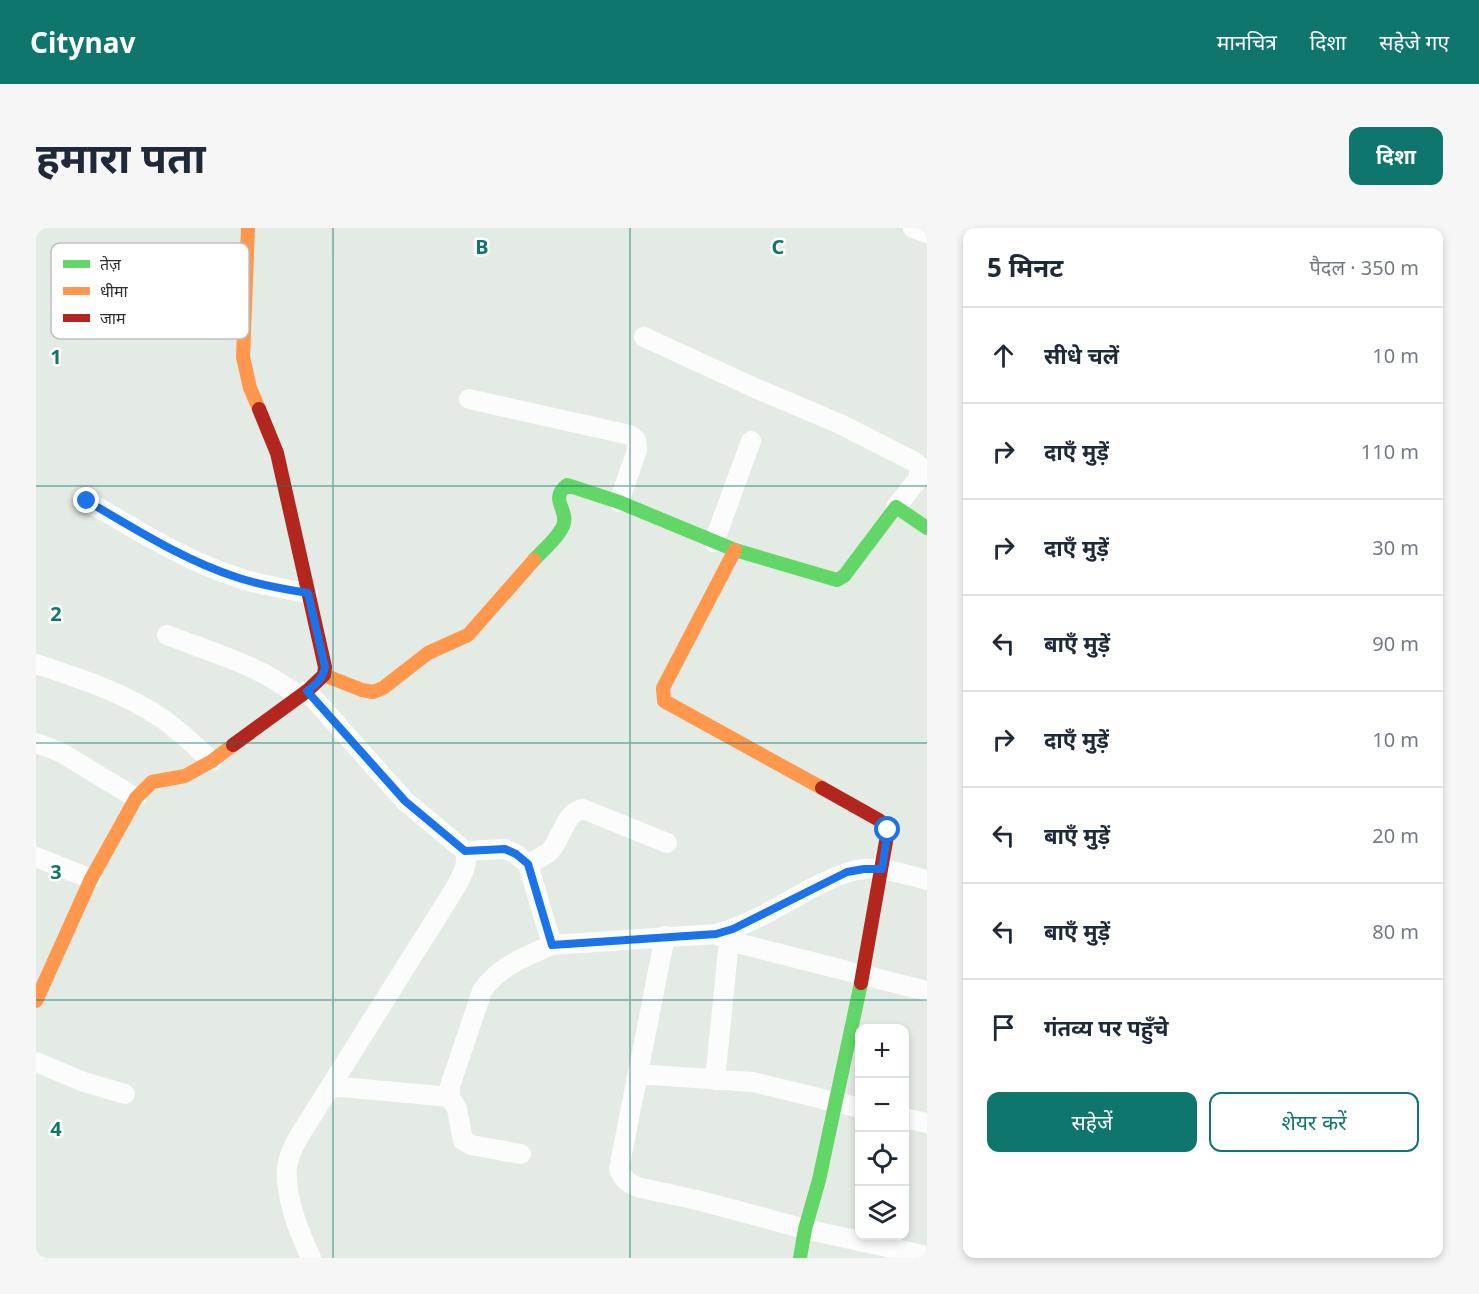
<!DOCTYPE html>
<html lang="hi">
<head>
<meta charset="utf-8">
<style>
	:root { --surface:#fff; --page:#f6f6f7; --text:#1f2937; --muted:#747a83; --line:#e0e1e3; --accent:#0f766e }
	body { margin:0; font-family:"Noto Sans","Noto Sans Devanagari",sans-serif; background:var(--page); color:var(--text) }
	.controls { position:absolute; right:18px; bottom:18px; display:grid; overflow:hidden; border-radius:12px; box-shadow:0 3px 9px #0003 }
	.controls button { width:54px; height:54px; display:grid; place-items:center; padding:0; border:0; border-bottom:2px solid var(--line); background:var(--surface); color:var(--text); font:30px sans-serif }
	.stop { position:absolute; width:18px; height:18px; margin:-14px; border:4px solid #1a73e8; border-radius:50%; background:#fff }
	.stop.end { background:#1a73e8; border-color:#fff; box-shadow:0 2px 6px #0008 }
	.list { margin:0; padding:0; list-style:none }
	h2 { display:flex; justify-content:space-between; align-items:center; height:78px; margin:0; padding:0 24px; font-size:26px }
	h2 small { font-size:20px; font-weight:400; color:var(--muted) }
	.list li { display:grid; grid-template-columns:39px 1fr auto; gap:18px; align-items:center; box-sizing:border-box; height:96px; padding:0 24px; border-top:2px solid var(--line) }
	.list b { display:block; font-size:22px; white-space:nowrap }
	.list em { font-size:20px; font-style:normal; color:var(--muted) }
	.actions { display:flex; gap:12px; padding:18px 24px }
	.actions a { flex:1; padding:14px 0; border:2px solid var(--accent); border-radius:12px; text-align:center; font-size:21px; color:var(--accent) }
	.actions .main { background:var(--accent); color:#fff }
	.icon { flex:none; width:33px; height:33px; fill:none; stroke:currentColor; stroke-width:2; stroke-linecap:round; stroke-linejoin:round }
	.map { position:relative; flex:none; width:891px; height:1030px; overflow:hidden; border-radius:12px }
	header { display:flex; align-items:center; gap:36px; box-sizing:border-box; height:84px; padding:0 30px; background:var(--accent); color:#fff }
	header strong { font-size:28px }
	nav { display:flex; gap:33px; margin-inline-start:auto; font-size:21px }
	.intro { display:flex; align-items:center; justify-content:space-between; box-sizing:border-box; height:144px; padding:0 36px }
	h1 { margin:0; font-size:42px }
	.button { padding:15px 27px; border-radius:12px; background:var(--accent); color:#fff; font-size:21px; font-weight:700 }
	main { display:flex; gap:36px; padding:0 36px }
	aside { flex:1; background:var(--surface); border-radius:12px; box-shadow:0 3px 9px #0003 }
	.map>svg:first-child { display:block }
	.lines { fill:none; stroke-linecap:round; stroke-linejoin:round }
	.street { stroke:#fbfcfb; stroke-width:20 }
	.fast { stroke:#63d668; stroke-width:14 }
	.slow { stroke:#ff974d; stroke-width:14 }
	.jam { stroke:#b3261e; stroke-width:14 }
	.route { stroke:#1a73e8; stroke-width:8 }
	.grid { fill:none; stroke:#0f766e; stroke-width:1.5; stroke-opacity:0.55 }
	.key { fill:#fff; stroke:#c0c0c0; stroke-width:1.5 }
	.key-label { font-size:16px; fill:#2d2d2d }
	.grid-label { font-size:20px; text-anchor:middle; font-weight:bold; fill:#0f766e; stroke:#fff; stroke-width:5; stroke-linejoin:round; paint-order:stroke }
</style>
</head>
<body>
<header>
<strong>Citynav</strong>
<nav><a>मानचित्र</a><a>दिशा</a><a>सहेजे गए</a></nav>
</header>
<div class="intro"><h1>हमारा पता</h1><a class="button">दिशा</a></div>
<main>
<div class="map">
<svg width="891" height="1030" viewBox="0 0 891 1030">
	<rect width="100%" height="100%" fill="#e4eae4"/>
	<g class="lines">
		<path class="street" d="M877,0L891,5
			M608,109L719,160L804,196L877,233L883,238V250L860,279
			M433,171L594,207L600,212L601,222L583,274
			M51,273C98,300 147,332 200,349C223,357 248,361 272,365
			M678,314L715,213
			M131,407C174,424 226,438 262,468
			M0,436C43,450 89,465 127,491C144,503 160,519 176,533
			M271,463L369,573L429,623C433,638 425,649 418,662L262,910C257,919 252,929 251,940C249,970 263,1004 275,1030
			M0,515L24,524L100,570
			M429,623L469,621L480,626L492,636L516,717L680,706C714,697 745,677 776,660C793,652 809,643 828,641C849,639 871,647 891,652
			M0,629L55,651
			M492,636C499,632 507,629 513,624C526,612 528,584 547,581L631,615
			M680,706L693,713L891,763
			M629,708L583,941C587,951 592,955 601,959L665,973L769,1001L891,1028
			M0,834L48,854L89,866
			M602,846L717,854L824,880
			M679,852L693,713
			M295,858L414,869
			M868,890L891,895
			M485,926L435,917L427,912L421,881L414,869V858L446,763C462,739 490,728 516,717"/>
		<path class="fast" d="M498,332C507,322 522,310 527,298C534,282 512,272 531,257L583,274L699,322L801,352L808,348L860,279L891,300
			M764,1030L769,1001L783,952L825,755"/>
		<path class="slow" d="M212,0L207,129L214,160L223,181
			M699,322L627,460L628,473L786,560
			M288,447L326,462L337,464L347,460L392,425L432,407L498,332
			M0,773L55,651L100,570L116,554L149,548L176,533L197,517"/>
		<path class="jam" d="M197,517L271,463L288,447L289,439L241,225L223,181
			M786,560L843,592L852,602L825,755"/>
	</g>
	<g class="lines">
		<path class="route" d="M51,273C98,300 147,332 200,349C223,357 248,361 272,365L289,439C287,451 280,456 271,463L369,573L429,623L469,621L480,626L492,636L516,717L680,706L697,701L811,644L828,641H846L852,602"/>
	</g>
	<path class="grid" d="M297,0V1030M594,0V1030M0,258H891M0,515H891M0,772H891"/>
	<rect x="15" y="15" width="198" height="96" rx="9" class="key"/>
	<rect x="27" y="32" width="27" height="8" fill="#63d668"/>
	<rect x="27" y="59" width="27" height="8" fill="#ff974d"/>
	<rect x="27" y="86" width="27" height="8" fill="#b3261e"/>
	<g class="key-label">
		<text x="64" y="42">तेज़</text>
		<text x="64" y="69">धीमा</text>
		<text x="64" y="96">जाम</text>
	</g>
	<g class="grid-label">
		<text x="446" y="26">B</text>
		<text x="742" y="26">C</text>
		<text x="20" y="136">1</text>
		<text x="20" y="393">2</text>
		<text x="20" y="651">3</text>
		<text x="20" y="908">4</text>
	</g>
</svg>
<div class="controls">
<button>+</button>
<button>−</button>
<button><svg class="icon" aria-label="locate" viewBox="0 0 24 24"><circle cx="12" cy="12" r="6"/><path d="M12 2v4M12 18v4M2 12h4M18 12h4"/></svg></button>
<button><svg class="icon" aria-label="layers" viewBox="0 0 24 24"><path d="M12 4l9 5-9 5-9-5zM3 14l9 5 9-5"/></svg></button>
</div>
<div class="stop" style="left:852px;top:602px"></div>
<div class="stop end" style="left:51px;top:273px"></div>
</div>
<aside>
<h2>5 मिनट<small>पैदल · 350 m</small></h2>
<ul class="list">
<li><svg class="icon" aria-label="ahead" viewBox="0 0 24 24"><path d="M12 20V5M6 11l6-6 6 6"/></svg><div><b>सीधे चलें</b></div><em>10 m</em></li>
<li><svg class="icon" aria-label="right" viewBox="0 0 24 24"><path d="M7 20v-9h11M14 6l5 5-5 5"/></svg><div><b>दाएँ मुड़ें</b></div><em>110 m</em></li>
<li><svg class="icon" aria-label="right" viewBox="0 0 24 24"><path d="M7 20v-9h11M14 6l5 5-5 5"/></svg><div><b>दाएँ मुड़ें</b></div><em>30 m</em></li>
<li><svg class="icon" aria-label="left" viewBox="0 0 24 24"><path d="M17 20v-9H6M10 6l-5 5 5 5"/></svg><div><b>बाएँ मुड़ें</b></div><em>90 m</em></li>
<li><svg class="icon" aria-label="right" viewBox="0 0 24 24"><path d="M7 20v-9h11M14 6l5 5-5 5"/></svg><div><b>दाएँ मुड़ें</b></div><em>10 m</em></li>
<li><svg class="icon" aria-label="left" viewBox="0 0 24 24"><path d="M17 20v-9H6M10 6l-5 5 5 5"/></svg><div><b>बाएँ मुड़ें</b></div><em>20 m</em></li>
<li><svg class="icon" aria-label="left" viewBox="0 0 24 24"><path d="M17 20v-9H6M10 6l-5 5 5 5"/></svg><div><b>बाएँ मुड़ें</b></div><em>80 m</em></li>
<li><svg class="icon" aria-label="arrive" viewBox="0 0 24 24"><path d="M6 21V4h12l-3 4 3 4H6"/></svg><div><b>गंतव्य पर पहुँचे</b></div></li>
</ul>
<div class="actions"><a class="main">सहेजें</a><a>शेयर करें</a></div>
</aside>
</main>
</body>
</html>
